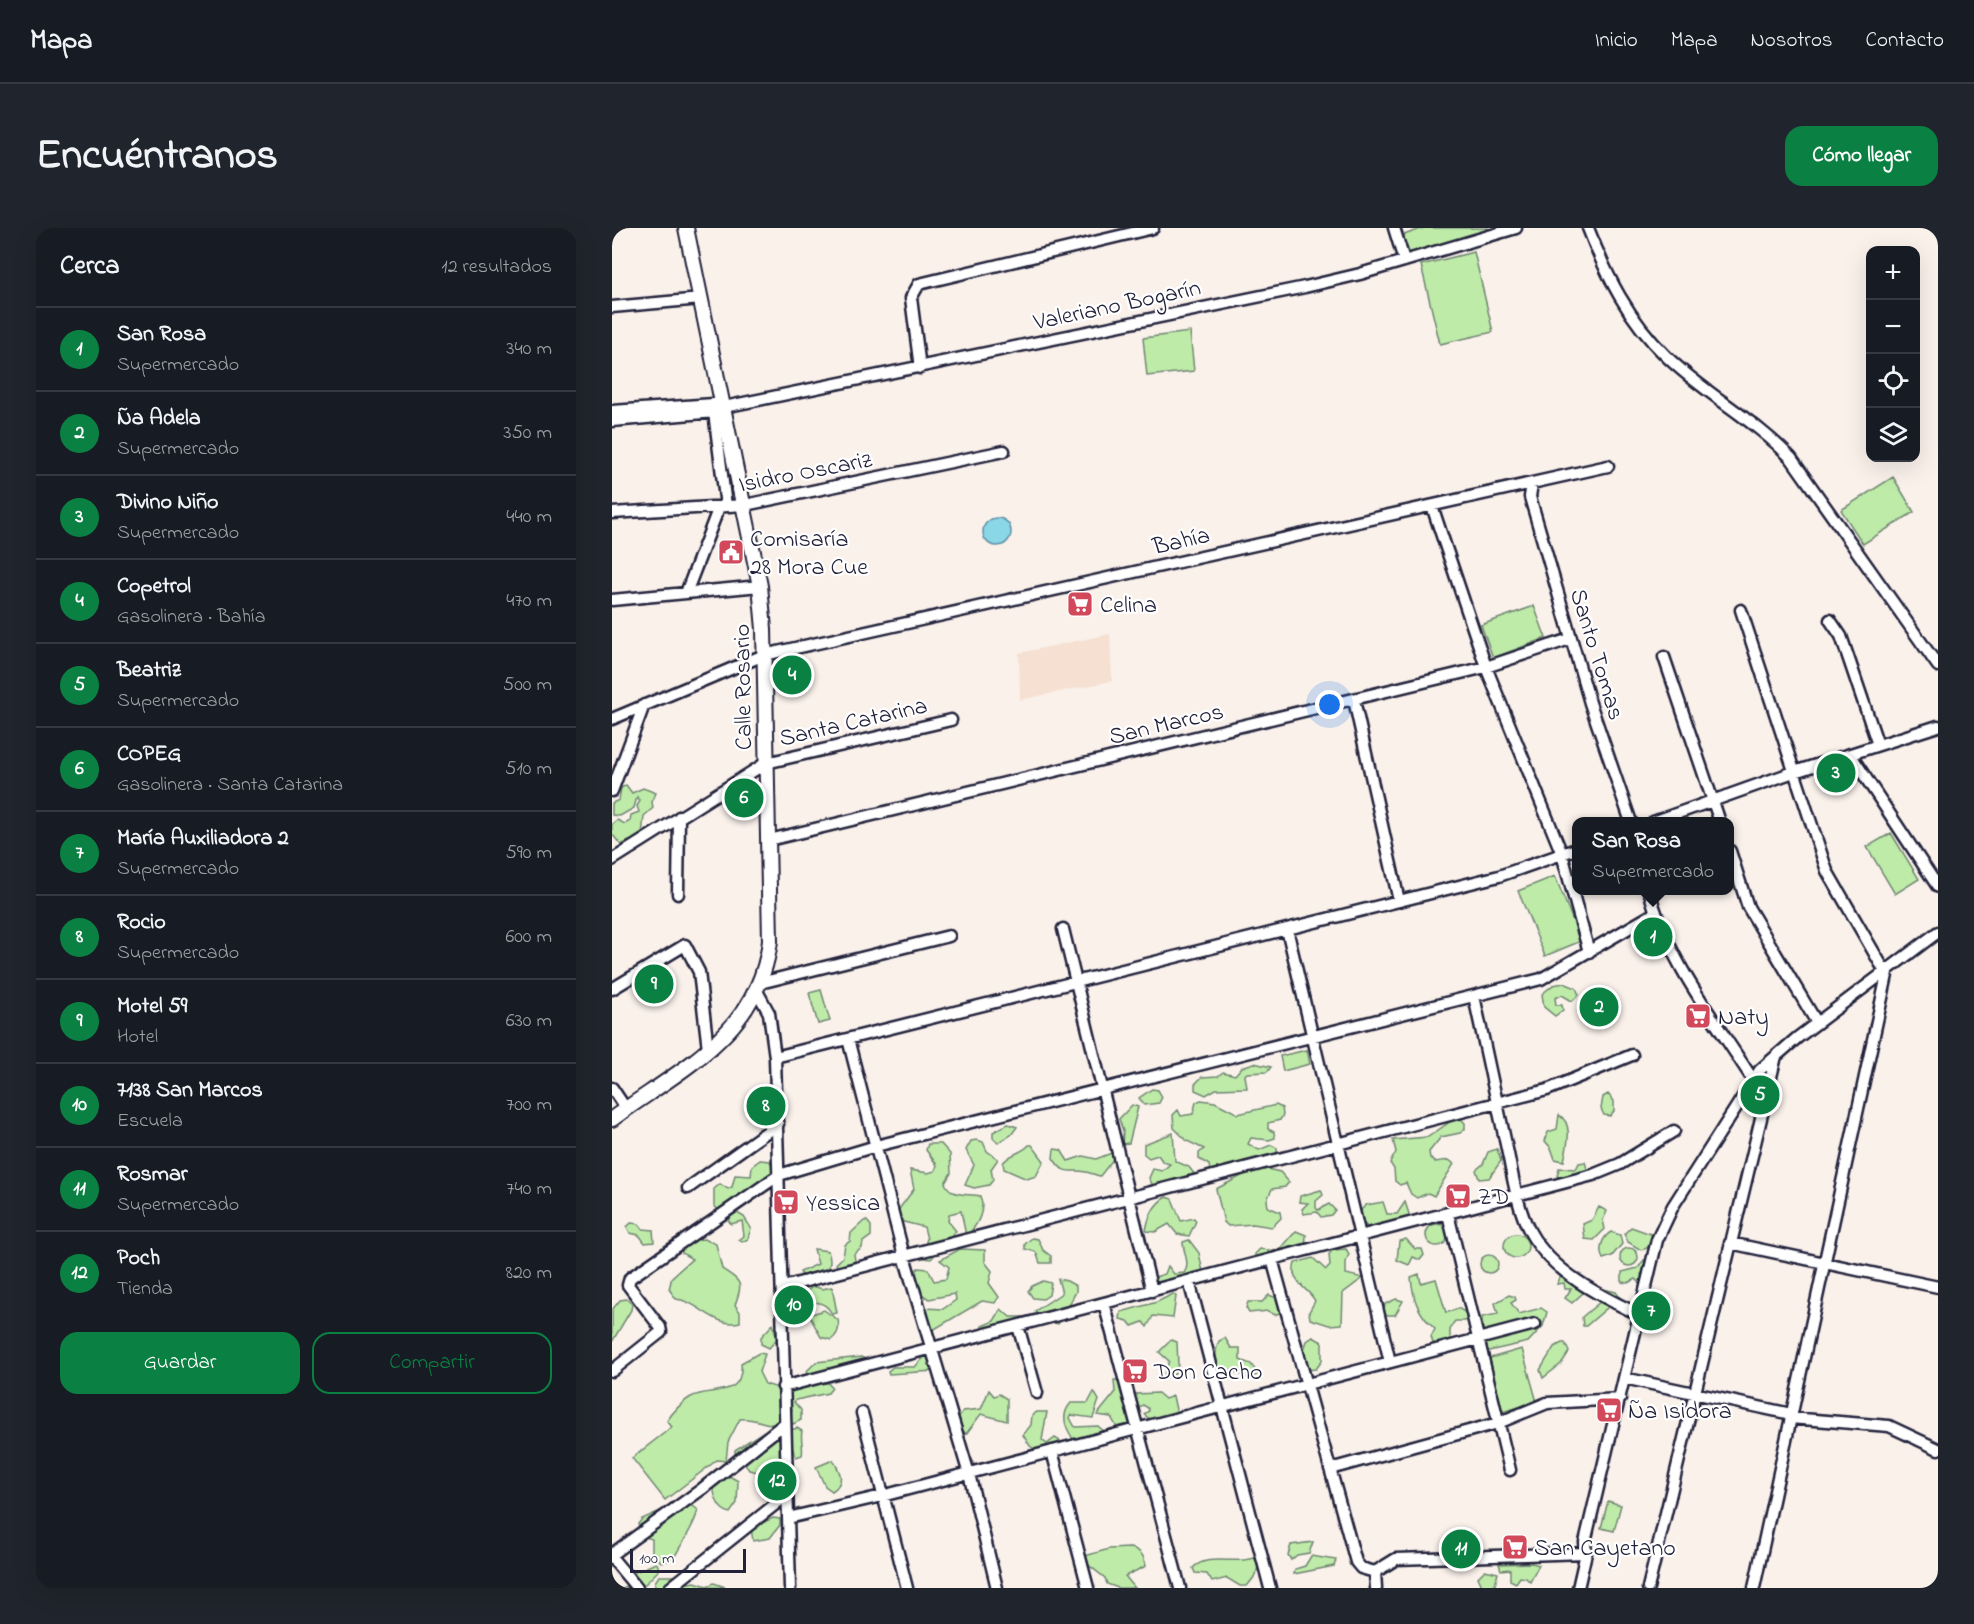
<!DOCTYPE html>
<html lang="es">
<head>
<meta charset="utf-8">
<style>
	:root { --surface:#171b24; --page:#20242c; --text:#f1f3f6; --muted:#9ea1a6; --line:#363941; --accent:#0b8043 }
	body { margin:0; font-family:"Indie Flower",sans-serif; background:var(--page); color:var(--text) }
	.controls { position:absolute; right:18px; top:18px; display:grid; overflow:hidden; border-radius:12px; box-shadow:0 6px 24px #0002 }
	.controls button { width:54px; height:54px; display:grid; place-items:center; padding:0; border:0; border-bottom:2px solid var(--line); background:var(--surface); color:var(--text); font:30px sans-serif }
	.scale { position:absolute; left:18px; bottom:15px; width:116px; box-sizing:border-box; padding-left:6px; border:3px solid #22223b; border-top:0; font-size:16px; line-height:21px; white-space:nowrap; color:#22223b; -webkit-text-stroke:4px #fff; paint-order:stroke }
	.you { position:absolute; left:718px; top:477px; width:21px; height:21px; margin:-15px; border:4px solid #fff; border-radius:50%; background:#1a73e8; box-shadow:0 0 0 9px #1a73e833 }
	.badge { display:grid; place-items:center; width:39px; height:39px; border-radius:50%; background:var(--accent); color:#fff; font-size:20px; font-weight:700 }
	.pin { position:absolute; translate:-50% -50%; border:3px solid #fff; box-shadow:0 2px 6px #0006 }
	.popup { position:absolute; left:960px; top:589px; width:162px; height:78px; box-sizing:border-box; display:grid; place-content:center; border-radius:12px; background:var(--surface); filter:drop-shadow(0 2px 4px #0005); font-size:20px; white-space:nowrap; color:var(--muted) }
	.popup b { font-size:22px; color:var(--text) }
	.popup::after { content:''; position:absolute; left:50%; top:100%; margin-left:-12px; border:12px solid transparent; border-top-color:var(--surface) }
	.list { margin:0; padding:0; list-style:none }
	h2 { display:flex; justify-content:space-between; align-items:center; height:78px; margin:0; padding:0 24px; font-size:26px }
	h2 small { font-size:20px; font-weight:400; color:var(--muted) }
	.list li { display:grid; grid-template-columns:39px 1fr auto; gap:18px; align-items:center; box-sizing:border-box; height:84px; padding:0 24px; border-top:2px solid var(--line) }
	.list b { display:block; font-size:22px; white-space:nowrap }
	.list p { margin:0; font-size:20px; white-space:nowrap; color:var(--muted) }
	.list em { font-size:20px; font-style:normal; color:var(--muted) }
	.actions { display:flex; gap:12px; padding:18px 24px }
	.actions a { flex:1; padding:14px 0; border:2px solid var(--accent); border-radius:18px; text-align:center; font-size:21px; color:var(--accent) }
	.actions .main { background:var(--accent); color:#fff }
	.icon { flex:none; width:33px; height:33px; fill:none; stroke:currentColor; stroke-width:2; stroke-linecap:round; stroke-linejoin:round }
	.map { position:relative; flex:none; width:1326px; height:1360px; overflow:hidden; border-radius:18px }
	header { display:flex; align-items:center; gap:36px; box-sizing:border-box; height:84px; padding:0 30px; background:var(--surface); border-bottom:2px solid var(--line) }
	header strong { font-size:28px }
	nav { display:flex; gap:33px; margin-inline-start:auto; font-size:21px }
	.intro { display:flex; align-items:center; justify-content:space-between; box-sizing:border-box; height:144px; padding:0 36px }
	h1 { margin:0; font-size:42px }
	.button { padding:15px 27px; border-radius:18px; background:var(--accent); color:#fff; font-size:21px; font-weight:700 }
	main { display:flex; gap:36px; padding:0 36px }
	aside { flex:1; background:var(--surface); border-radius:18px; box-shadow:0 6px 24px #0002 }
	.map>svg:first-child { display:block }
	.built { fill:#f5e0d2 }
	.green { fill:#beeba8; stroke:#708672; stroke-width:1.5 }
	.water { fill:#8ad7e8; stroke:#608fa3; stroke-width:1.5 }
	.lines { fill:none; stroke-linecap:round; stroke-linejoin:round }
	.minor-casing { stroke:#22223b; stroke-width:15 }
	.major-casing { stroke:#22223b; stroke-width:18 }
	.minor { stroke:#fff; stroke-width:10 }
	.major { stroke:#fff; stroke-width:14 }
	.labels { text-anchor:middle; stroke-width:4.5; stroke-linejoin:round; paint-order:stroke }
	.street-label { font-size:24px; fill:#22223b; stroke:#fff }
	.poi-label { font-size:24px; fill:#22223b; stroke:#fff; text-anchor:start }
</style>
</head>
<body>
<header>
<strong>Mapa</strong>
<nav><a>Inicio</a><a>Mapa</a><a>Nosotros</a><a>Contacto</a></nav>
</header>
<div class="intro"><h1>Encuéntranos</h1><a class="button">Cómo llegar</a></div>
<main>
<aside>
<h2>Cerca<small>12 resultados</small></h2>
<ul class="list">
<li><span class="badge">1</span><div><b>San Rosa</b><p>Supermercado</p></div><em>340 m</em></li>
<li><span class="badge">2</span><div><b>Ña Adela</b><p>Supermercado</p></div><em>350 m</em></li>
<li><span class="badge">3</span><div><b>Divino Niño</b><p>Supermercado</p></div><em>440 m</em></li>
<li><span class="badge">4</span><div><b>Copetrol</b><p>Gasolinera · Bahía</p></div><em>470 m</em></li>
<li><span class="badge">5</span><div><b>Beatriz</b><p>Supermercado</p></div><em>500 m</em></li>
<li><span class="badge">6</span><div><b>COPEG</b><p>Gasolinera · Santa Catarina</p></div><em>510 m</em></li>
<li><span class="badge">7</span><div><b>María Auxiliadora 2</b><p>Supermercado</p></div><em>590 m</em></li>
<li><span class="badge">8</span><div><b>Rocio</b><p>Supermercado</p></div><em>600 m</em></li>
<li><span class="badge">9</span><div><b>Motel 59</b><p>Hotel</p></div><em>630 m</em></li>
<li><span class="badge">10</span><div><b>7138 San Marcos</b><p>Escuela</p></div><em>700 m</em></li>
<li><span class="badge">11</span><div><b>Rosmar</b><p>Supermercado</p></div><em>740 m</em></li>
<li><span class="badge">12</span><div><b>Poch</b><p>Tienda</p></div><em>820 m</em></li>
</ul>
<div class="actions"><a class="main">Guardar</a><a>Compartir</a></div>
</aside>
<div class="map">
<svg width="1326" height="1360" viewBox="0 0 1326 1360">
	<rect width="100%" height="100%" fill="#faf1eb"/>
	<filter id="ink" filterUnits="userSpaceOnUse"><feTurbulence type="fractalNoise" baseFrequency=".0167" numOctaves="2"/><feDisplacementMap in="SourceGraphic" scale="12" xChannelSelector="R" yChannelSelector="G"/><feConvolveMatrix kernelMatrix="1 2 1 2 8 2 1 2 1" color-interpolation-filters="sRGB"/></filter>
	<g filter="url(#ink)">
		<path class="built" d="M498,406L500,453L408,472L407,425Z"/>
		<path class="green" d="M812,0H876L877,4L796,26L789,8Z
			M862,24L881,104L828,116L809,37Z
			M578,104L582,143L535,148L531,110Z
			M1281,249L1302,284L1251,316L1229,282Z
			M922,378L934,410L881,430L869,397Z
			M14,557L20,565L31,560L44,565L40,574L41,580L32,588L30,607L23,614L17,613L9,617L0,606V596L5,592L13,596L18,593L19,587L27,584L25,578L28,573L25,569L22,580L8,588L0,587V575L7,572L9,560Z
			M1279,605L1307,651L1283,666L1255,619Z
			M943,648L969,713L933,728L906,663Z
			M952,755L964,760L967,767L960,773L950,767L943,770L944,777H950L951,782L943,788L932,779L930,766L941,757Z
			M209,762L218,793L206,796L197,765Z
			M695,822L698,836L671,843L668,828Z
			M642,835L659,839L655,844L635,845L633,847L635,860L604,861L594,867L583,862V856L590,849L606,848L611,844L623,847L630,839Z
			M540,861L546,862L550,869L547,875L532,877L527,870Z
			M996,866L1002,873V883L998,888L992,887L989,881L991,869Z
			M589,872L603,874L626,886L664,877L670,880L671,887L668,892L656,895V901L662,904L663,910L657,912L639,910L636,916L647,922L659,917L665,920V927L599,949L597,937L587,931V925L592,921L575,913L562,900L561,887L566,882L569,888L581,886L584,874Z
			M520,877L526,879L517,915L510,916L511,903L507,891Z
			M947,887C962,896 955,918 952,933L943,931L939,920L933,913L936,904L945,901Z
			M848,890L853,895V901L848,905L829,909L817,924L818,930L823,934L837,932L842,936L822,968L816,965L805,970L799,966L794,955L788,957L783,953L782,941L778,935L784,924L781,912L816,909L842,891Z
			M396,896L405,899L399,907L386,915L381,910V904Z
			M561,905L563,933L577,939L583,947C571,959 556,958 541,958L537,950L541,941L550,943L558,936L551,934L546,927L537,930L532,926V916Z
			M365,912L371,914L375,923L386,931L379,941L381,952L377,957L362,960L353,957L362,937L354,922L359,913Z
			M316,916H329L338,926L339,945L333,955C340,970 355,965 368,968C374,982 365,999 354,1008L349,983L337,986L336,993L344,1003L319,1031L313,1030L310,1024L315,1011L312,999L288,993L285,987L287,981L302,961L298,942L316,945L323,943L325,937L314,922Z
			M417,917H420L432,933L424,948L415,951L392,941L391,935C398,925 409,926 417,917Z
			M442,921L449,922L456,933L471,928L484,931L502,924V930L488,948C483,947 479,945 474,944C456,940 454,950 441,930Z
			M885,921L889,933L877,950L867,951L864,942L871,936L876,924Z
			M148,932L158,933L161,939V952L120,982H106L102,977V961L108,956L116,961L120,959L123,947L139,948L140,938Z
			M973,934L976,944L953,953L945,948L947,940L964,941L967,935Z
			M647,939L668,944L677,954L673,959L660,961L655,972L656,979L668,984L669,990L660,999L641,996L616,998L612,994L604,961Z
			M709,962L711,967L704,973V980L706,982L717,976L723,982L719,987L709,989L705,984L692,986L690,981L696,975L687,974L688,968Z
			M554,969L560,971L569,993L582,990L584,993L577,1008L565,1006L557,996L543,1004L534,1003C536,990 542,976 554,969Z
			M771,974L775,986H785L793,974L799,992L758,1002L749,992V982L754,977Z
			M987,979L995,983L991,992L993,1001L982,1012L973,1011L971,996L980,992Z
			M122,983L132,989L139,1000L136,1011L130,1014L127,1012L132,1008L130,993L119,996L116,992Z
			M252,993H255L259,998V1008L251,1014L250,1020L242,1026L244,1039L228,1043L224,1036L231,1029L233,1017L238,1013L239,1005Z
			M19,995L27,996L31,1001L41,1002L42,1014L33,1015L27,1007L18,1005L15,999Z
			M814 1007a11 11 0 1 1 22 0a11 11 0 1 1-22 0Z
			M1019,999L1039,1006L1040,1012L1035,1020L1029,1022L1016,1014L1012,1006Z
			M684,1003L694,1007L693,1020L642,1035L643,1026L648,1021L667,1023Z
			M999,1004L1008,1007L1010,1016L1000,1028L991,1031C986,1022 990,1009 999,1004Z
			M892 1018a12 12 0 1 1 24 0a12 12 0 1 1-24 0Z
			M420,1010L426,1011L431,1022L439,1028V1035H428L424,1024L413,1021V1016Z
			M92,1011L104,1016L110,1041C130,1054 131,1054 123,1077L128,1084V1094C104,1101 86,1073 64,1071L57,1061L60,1049L80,1031L70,1025L69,1018L73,1013Z
			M794,1011L803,1021H810L812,1027L808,1032L801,1029L797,1037L785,1032L787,1013Z
			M577,1012L587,1025L591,1044L550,1060L539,1053L543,1049L553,1046L556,1038L562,1046L572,1045C579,1036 571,1024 571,1014Z
			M1008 1029a9 9 0 1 1 18 0a9 9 0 1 1-18 0Z
			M202,1021L216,1023C220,1034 218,1039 211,1049H191L188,1044L206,1036Z
			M348,1021L373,1022V1034L380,1043L377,1055L387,1069L383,1075L370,1073L321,1102L311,1086L312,1080L331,1081L344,1072L343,1066L317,1071L306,1064L303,1044L306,1040L316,1041L322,1053L334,1051L337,1039L328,1032Z
			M734,1021L737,1026L734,1034V1046L751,1050L731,1065L730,1096L717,1097L698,1091L697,1084L703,1073C697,1060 677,1055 683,1035L701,1030L714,1042L718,1038L717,1026L721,1022Z
			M868 1036a9 9 0 1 1 18 0a9 9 0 1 1-18 0Z
			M1038,1031L1037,1041L1029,1046L1031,1055L1029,1056L1024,1051L1016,1055L1010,1054V1044L1026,1040L1032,1032Z
			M807,1046L809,1055L824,1051L834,1085L846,1080L856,1086L853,1093H843C835,1102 838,1109 841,1119L821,1115L819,1109L823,1101C806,1086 801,1071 799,1049Z
			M950,1046L973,1063L960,1075L953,1070L959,1061H953L952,1055L945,1056Z
			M446,1051L455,1053L464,1058V1064C456,1076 457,1086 446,1096L427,1091L423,1083L450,1065Z
			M431,1053L439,1055L437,1067L431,1071L421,1070L416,1063L420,1058Z
			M201,1058L210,1061L220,1059L225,1085L220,1086C211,1069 198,1075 182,1077L175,1073L178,1064L188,1061L194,1064Z
			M987,1060L1004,1064L1009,1071L1001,1075L974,1098H971L970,1089L989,1073Z
			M561,1066L564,1068L561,1090L541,1088L535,1099L531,1094L520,1098L516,1093L508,1091L509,1084L545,1074Z
			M657,1067L667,1071L669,1084L663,1087L656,1083L637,1085L634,1080L636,1074H650Z
			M897,1067L903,1069L904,1072L899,1075L907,1086L929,1080L935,1084L931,1098L916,1114L877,1123L872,1119L870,1089L886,1086L883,1075Z
			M15,1071L20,1076L19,1082L0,1114V1082L8,1072Z
			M784,1071L791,1073L783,1087H773L771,1085L773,1076Z
			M389,1081L398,1089H410L406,1098L370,1106V1098L382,1093Z
			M212,1082L226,1092C228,1101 226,1107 219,1112L209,1109L197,1087Z
			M161,1096L165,1111L157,1120L149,1116V1109Z
			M701,1109L710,1114V1133L704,1141L694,1142L688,1133L695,1113Z
			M613,1110L619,1120H628V1132L639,1136L646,1146L638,1151L619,1142L617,1148L611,1149C604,1137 601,1126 607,1113Z
			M559,1112L565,1114L566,1137L561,1149L552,1147L557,1133L547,1124Z
			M950,1115H953L957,1124L949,1136L931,1150L928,1142L942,1119Z
			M910,1121L925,1174L890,1184L875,1131Z
			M147,1125L153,1126L147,1144L153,1156L166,1160C168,1172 173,1188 164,1197C153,1196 138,1189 128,1191L116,1214L114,1233L105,1232L53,1272L20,1230L60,1199L55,1193C60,1185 70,1174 79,1169C100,1158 132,1171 129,1135Z
			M316,1125L322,1143L277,1146L276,1143L281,1139H303Z
			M249,1129L255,1132L202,1151L201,1146H196L195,1143L204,1134Z
			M502,1152H512L520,1196L508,1205L499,1189L485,1187L503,1165Z
			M200,1155H216L220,1160L216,1165L184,1172L182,1174L189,1182V1192L181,1196L176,1192L180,1182L176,1170L181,1162Z
			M377,1162L382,1168L387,1166L395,1171V1193L369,1186L354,1206L347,1198V1188L351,1183L369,1181Z
			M482,1164L487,1172L481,1190L459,1187L458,1190L463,1199L486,1198L494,1205L465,1217C456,1204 446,1189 459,1175H476Z
			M546,1165L553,1171L561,1168L566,1191L535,1198L538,1192L532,1186L537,1183L536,1180L531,1177L523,1183L518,1171L522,1166Z
			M425,1184H435L430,1212L435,1216L443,1210L448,1213L446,1223L428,1225L418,1218L411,1207L419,1197L420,1187Z
			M185,1200L190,1203C188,1212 192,1219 190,1227L184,1229L175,1207L179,1202Z
			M152,1203L170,1205C172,1216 168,1224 170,1234L160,1247L137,1242L132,1234L123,1237V1222Z
			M221,1232C228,1243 234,1254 220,1263L213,1258L204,1239Z
			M112,1245L126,1253L125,1275L118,1285C106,1282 102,1268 101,1256Z
			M996,1273L1009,1277L1002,1303L989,1300Z
			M61,1277L81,1278L86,1282C82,1300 68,1317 61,1332L49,1334L40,1324V1311L29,1308L26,1296L30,1291Z
			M161,1290L168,1291V1297L158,1310L141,1313L139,1300Z
			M701,1314L697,1325L685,1327L679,1332L676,1327L679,1317Z
			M518,1320C529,1322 532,1328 534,1338L513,1348L523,1360H506L495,1356L493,1350L474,1335L473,1328L497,1321Z
			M699,1328L724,1332L722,1338L682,1346L683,1341L693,1338Z
			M642,1330C651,1339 642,1350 635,1358H628L615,1350L600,1354L595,1346L583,1345L581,1340C596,1325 623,1337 642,1330Z
			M44,1335L46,1337V1343L29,1360H12L23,1344Z
			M920,1335L927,1337L918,1354L914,1350L908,1349L904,1355L898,1352V1341L889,1342L887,1336Z
			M873,1342L886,1345L883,1357L871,1360L866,1349Z
			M47,1348H66L71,1356L83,1354L95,1358L102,1355L113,1359L43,1360V1354Z"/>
		<path class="water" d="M371 304a14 14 0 1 1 28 0a14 14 0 1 1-28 0Z"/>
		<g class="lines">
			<defs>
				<path id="minor" d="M782,0L792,32
					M976,0C995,49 1016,91 1054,128C1093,166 1142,191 1179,230L1326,438
					M0,79L89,71
					M308,140L299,70L307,56L541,0
					M0,183L102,176L112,179
					M102,184L114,278
					M0,193L103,184L112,179L693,59L748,46L904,0
					M920,255L918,269L978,475L1019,594
					M820,278L874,439L950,626L977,724
					M0,285L133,277L392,223
					M74,365L107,279
					M0,372L148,358
					M1129,382L1215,643L1275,747L1142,1360
					M1218,392L1229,408L1266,517
					M1052,429L1108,594
					M742,472L787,673
					M0,491L152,427L996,238
					M1238,526L1326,659
					M0,563L32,477
					M1041,594L1176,546L1326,498
					M157,612L874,439L958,411
					M1118,623L1136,679L1205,795
					M0,632L154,535L339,492
					M1037,662C1055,732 1103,792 1141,852
					M66,666L67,589
					M451,701L540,1063
					M675,701L778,1134
					M148,755L337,708
					M0,761L73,717L87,744L96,821
					M145,763L157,785L163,829L178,1360
					M862,768C873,819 884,870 895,921C901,948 905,980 918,1004C940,1044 988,1068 1026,1086
					M236,811L292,1028L357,1246L385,1360
					M163,829L887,648L964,621
					M0,860L14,881
					M76,960L166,896
					M836,986L898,1242
					M1118,1015L1326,1059
					M660,1031L744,1334L749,1340L763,1344L764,1360
					M577,1053L658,1360
					M171,1059L935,862L1020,827
					M492,1075L568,1360
					M406,1098L425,1165
					M0,1143L49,1104L48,1099L16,1057L18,1050L167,947L264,918L929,751L1043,685
					M1012,1150L1179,1186
					M171,1159L981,947L1008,936L1062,903
					M250,1185L295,1360
					M1178,1190L1277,1198L1326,1221
					M440,1223L476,1360
					M718,1241L886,1195L935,1175L1008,1171
					M176,1290L270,1268L923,1096
					M0,1326L90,1261L172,1196
					M0,1330L25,1360
					M763,1344L784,1331L974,1325
					M58,1360L175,1267
					M966,1360L974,1325L973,1314L1045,1012L1061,978L1148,842L1185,810L1326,704
					M1036,1360L1164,828"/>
				<path id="major" d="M0,891C68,841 147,806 158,713L152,401L148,358L74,0"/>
			</defs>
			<use href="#minor" class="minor-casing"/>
			<use href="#major" class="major-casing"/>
			<use href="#minor" class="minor"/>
			<use href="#major" class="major"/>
		</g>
	</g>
	<defs>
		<symbol id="civic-square" viewBox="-11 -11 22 22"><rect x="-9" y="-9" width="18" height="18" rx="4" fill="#d1495b" stroke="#fff"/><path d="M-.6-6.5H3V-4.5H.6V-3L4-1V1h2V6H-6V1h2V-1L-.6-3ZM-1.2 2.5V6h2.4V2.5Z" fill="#fff"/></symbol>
		<symbol id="supermarket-square" viewBox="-11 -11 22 22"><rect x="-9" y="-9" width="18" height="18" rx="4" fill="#d1495b" stroke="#fff"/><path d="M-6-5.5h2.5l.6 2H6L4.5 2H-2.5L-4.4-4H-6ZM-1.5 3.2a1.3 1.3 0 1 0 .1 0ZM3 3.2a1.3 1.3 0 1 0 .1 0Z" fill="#fff"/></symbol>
	</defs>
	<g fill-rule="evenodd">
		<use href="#civic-square" x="104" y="309" width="30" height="30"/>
		<use href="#supermarket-square" x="453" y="361" width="30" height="30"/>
		<use href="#supermarket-square" x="1071" y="773" width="30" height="30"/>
		<use href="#supermarket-square" x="831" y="953" width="30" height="30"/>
		<use href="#supermarket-square" x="159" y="959" width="30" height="30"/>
		<use href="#supermarket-square" x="508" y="1128" width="30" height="30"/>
		<use href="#supermarket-square" x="982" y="1167" width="30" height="30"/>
		<use href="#supermarket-square" x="888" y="1304" width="30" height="30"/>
	</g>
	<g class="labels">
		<g class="street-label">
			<text transform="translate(505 76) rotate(-12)" y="8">Valeriano Bogarín</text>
			<text transform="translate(193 243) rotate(-11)" y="8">Isidro Oscariz</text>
			<text transform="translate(569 312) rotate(-13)" y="8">Bahía</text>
			<text transform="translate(986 426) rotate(73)" y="8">Santo Tomas</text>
			<text transform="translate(130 459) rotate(-91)" y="8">Calle Rosario</text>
			<text transform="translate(241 493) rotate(-13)" y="8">Santa Catarina</text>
			<text transform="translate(554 495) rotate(-13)" y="8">San Marcos</text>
		</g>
		<g class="poi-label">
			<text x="138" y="318">Comisaría<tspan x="138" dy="28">28 Mora Cue</tspan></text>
			<text x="488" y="384">Celina</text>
			<text x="1106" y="796">Naty</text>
			<text x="866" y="976">ZD</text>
			<text x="194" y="982">Yessica</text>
			<text x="542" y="1151">Don Cacho</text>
			<text x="1016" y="1190">Ña Isidora</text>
			<text x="922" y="1327">San Cayetano</text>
		</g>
	</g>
</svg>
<div class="controls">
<button>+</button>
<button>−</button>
<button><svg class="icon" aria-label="locate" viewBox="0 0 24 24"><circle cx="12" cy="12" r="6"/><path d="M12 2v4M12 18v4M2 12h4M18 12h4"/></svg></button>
<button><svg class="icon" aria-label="layers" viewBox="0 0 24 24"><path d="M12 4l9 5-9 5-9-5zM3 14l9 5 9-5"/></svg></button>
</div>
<div class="scale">100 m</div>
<div class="you"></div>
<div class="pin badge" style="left:1041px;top:709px">1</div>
<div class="popup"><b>San Rosa</b>Supermercado</div>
<div class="pin badge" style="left:987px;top:779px">2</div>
<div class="pin badge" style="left:1224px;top:545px">3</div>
<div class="pin badge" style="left:180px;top:447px">4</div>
<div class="pin badge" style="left:1148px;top:867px">5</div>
<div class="pin badge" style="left:132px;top:570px">6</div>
<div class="pin badge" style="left:1039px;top:1083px">7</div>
<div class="pin badge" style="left:154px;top:878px">8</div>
<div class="pin badge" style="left:42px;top:756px">9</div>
<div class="pin badge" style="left:182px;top:1077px">10</div>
<div class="pin badge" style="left:849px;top:1321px">11</div>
<div class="pin badge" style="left:165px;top:1253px">12</div>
</div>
</main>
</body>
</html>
